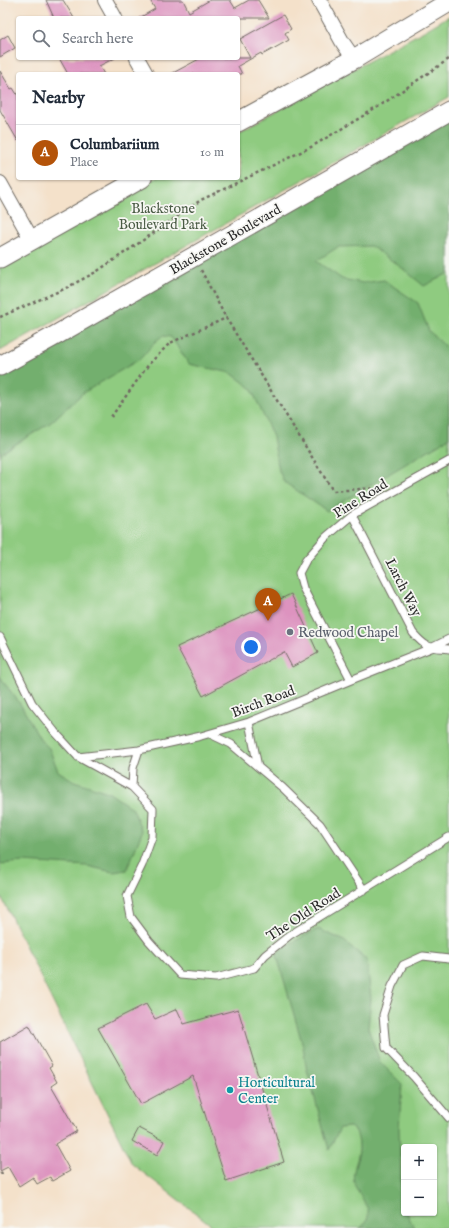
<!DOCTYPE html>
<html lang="en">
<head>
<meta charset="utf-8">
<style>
	:root { --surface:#fff; --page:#f2f2f3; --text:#1f2937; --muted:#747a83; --line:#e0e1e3; --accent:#b45309 }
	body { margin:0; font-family:"IM FELL English",serif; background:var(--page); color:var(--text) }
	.controls { position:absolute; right:12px; bottom:12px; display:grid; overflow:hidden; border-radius:4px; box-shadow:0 1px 3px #0004 }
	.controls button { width:36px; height:36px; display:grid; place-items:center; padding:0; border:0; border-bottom:1px solid var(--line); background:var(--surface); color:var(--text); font:20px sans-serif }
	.you { position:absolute; left:251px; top:647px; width:14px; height:14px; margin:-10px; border:3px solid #fff; border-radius:50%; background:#1a73e8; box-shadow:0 0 0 6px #1a73e833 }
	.badge { display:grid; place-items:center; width:26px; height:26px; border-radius:50%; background:var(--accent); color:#fff; font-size:13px; font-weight:700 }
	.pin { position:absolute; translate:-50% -33px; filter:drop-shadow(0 1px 2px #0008) }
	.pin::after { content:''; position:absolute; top:21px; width:14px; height:12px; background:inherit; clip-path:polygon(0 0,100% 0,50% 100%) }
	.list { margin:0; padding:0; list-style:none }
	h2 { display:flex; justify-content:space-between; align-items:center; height:52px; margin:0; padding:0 16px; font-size:17px }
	h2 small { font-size:13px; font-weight:400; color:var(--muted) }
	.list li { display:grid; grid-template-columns:26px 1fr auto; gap:12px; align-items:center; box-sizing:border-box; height:56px; padding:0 16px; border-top:1px solid var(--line) }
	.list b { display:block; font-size:15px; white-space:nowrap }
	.list p { margin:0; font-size:13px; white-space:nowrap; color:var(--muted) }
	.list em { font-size:13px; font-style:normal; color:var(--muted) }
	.icon { flex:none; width:22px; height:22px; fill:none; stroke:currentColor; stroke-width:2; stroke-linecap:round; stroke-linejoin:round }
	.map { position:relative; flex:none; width:449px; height:1228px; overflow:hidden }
	.search { position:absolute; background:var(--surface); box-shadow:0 1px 3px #0004; left:16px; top:16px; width:224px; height:44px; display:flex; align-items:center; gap:10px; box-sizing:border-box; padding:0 14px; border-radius:4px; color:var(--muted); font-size:15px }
	.panel { position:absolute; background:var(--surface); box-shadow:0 1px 3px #0004; left:16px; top:72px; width:224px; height:108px; border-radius:4px }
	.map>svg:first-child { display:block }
	.green { fill:#8fcb80; stroke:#5d7b56; fill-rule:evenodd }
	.forest { fill:#73af6e; stroke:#4f6d4c }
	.building { fill:#dd93bf }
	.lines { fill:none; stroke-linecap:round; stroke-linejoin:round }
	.service-casing { stroke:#716b63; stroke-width:9 }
	.minor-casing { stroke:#716b63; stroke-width:16 }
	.secondary-casing { stroke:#716b63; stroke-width:21 }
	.path { stroke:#716b63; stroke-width:2.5; stroke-dasharray:3 3; stroke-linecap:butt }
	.service { stroke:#fff; stroke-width:7 }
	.minor { stroke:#fff; stroke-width:14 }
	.secondary { stroke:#fff; stroke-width:19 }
	.worship-dot { fill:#6b7280; stroke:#f6f6f2; stroke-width:1.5 }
	.culture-dot { fill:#0f9aa8; stroke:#f6f6f2; stroke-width:1.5 }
	.labels { text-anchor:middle; stroke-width:3.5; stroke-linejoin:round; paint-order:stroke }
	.park-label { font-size:14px; fill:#495b44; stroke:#f6f6f2 }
	.street-label { font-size:14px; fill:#2b2b2b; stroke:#f6f6f2 }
	.worship-label { font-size:14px; fill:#5b616d; stroke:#f6f6f2; text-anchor:start }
	.culture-label { font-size:14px; fill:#0d838f; stroke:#f6f6f2; text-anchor:start }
</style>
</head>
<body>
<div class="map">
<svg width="449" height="1228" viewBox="0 0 449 1228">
	<rect width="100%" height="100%" fill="#f6f6f2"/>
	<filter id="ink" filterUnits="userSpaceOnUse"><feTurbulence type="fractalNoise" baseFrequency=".025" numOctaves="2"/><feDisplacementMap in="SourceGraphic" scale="8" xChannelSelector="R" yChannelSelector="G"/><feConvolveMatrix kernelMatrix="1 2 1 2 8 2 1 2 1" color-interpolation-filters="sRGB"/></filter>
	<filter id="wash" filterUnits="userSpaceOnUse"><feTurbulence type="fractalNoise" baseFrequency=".012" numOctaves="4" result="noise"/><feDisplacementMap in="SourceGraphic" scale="16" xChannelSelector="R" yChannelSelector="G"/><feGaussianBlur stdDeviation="0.9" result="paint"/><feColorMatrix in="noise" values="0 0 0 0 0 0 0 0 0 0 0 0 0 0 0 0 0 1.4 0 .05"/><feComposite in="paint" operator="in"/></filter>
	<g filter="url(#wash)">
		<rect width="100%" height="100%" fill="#f4e1ca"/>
		<path class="green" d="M449,16V97L0,351V266L155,178H238V132L422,32Z
			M449,131V1228H215L132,1164L0,894V385ZM404,1147H434V1213H404Z"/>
		<path class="forest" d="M449,117V273L424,286L402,268L371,246L338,247L316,261L342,279L363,283L384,280L418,303L429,331L449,350V438L327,511L284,482L279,471L273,437L251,388L231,373L189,364L171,337L162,336L156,341L140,359L83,393L50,423L0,454V368Z
			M0,676L5,684L19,702L41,740L49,748L58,771L74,781L108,792L133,809L142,832L127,870L113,872L87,866L23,862L0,864Z
			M318,929L343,940L367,960L371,999L368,1028L380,1062L402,1084L399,1129L402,1200L404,1205V1213H407L414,1228H360C380,1212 358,1199 354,1182C351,1170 360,1158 359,1146C359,1141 357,1135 356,1131L350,1127L340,1128L329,1150L306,1066L303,1046L277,956L276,955L283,947Z"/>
		<g id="blocks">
			<path class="building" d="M46,0H63L74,18H54Z
				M150,0H183L189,12L210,0H230L235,8L249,0H258L269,18H139L155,9Z
				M283,15L291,29L285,33L289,40L262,55L261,53L238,66L242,74H171L201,58H250L240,39Z
				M8,35L15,48L0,57V40Z
				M59,58H115L99,66L104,74H68Z
				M0,71L11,89L13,88L18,96V141L0,110Z
				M291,594L318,653L292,667L284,652L203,696L177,647Z
				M146,1004L155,1019L177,1009L184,1024L238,1009L284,1162L226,1181L193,1076L141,1104L98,1028Z
				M29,1025L52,1066L49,1068L57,1082L51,1086L77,1131L55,1144L70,1171L52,1181L50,1177L37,1184L33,1177L19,1186L8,1167L0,1171V1042Z
				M139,1128L164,1141L157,1155L132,1141Z"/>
		</g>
	</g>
	<g filter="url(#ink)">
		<use href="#blocks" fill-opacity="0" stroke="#716b63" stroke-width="1"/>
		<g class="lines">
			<defs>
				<path id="service" d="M352,515L413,633C427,649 429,647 449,649
					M0,637L32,703L55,732L78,757L132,787L153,809L152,837L142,865L127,896L131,917L149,941L180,975L216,978L254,968L265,955L290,935L449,837
					M351,680L303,588L299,573L306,560L326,537L352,515L449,461
					M249,722L258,767L283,788L320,824L364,890
					M210,734L231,744L258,767
					M78,757L139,750L201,736L249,722L351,680L431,648L449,639
					M132,787L133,768L139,750
					M449,959L423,956L403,965L392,986L383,1015L386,1048L414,1077L449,1118"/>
				<path id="minor" d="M105,0L115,18
					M319,0L343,43L354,59
					M137,58L146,74
					M0,183L32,240"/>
				<path id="secondary" d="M238,122L354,59L449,2
					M0,258L142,178
					M0,366L51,338L449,111"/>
			</defs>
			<use href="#service" class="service-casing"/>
			<use href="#minor" class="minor-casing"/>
			<use href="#secondary" class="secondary-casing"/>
			<path class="path" d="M201,270L226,318
				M0,317L64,289L96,272L139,243L201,200L311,147L378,107L449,59
				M111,417L149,364L170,343L226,318L333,491L375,488
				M0,1174L3,1172"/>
			<use href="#service" class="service"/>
			<use href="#minor" class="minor"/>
			<use href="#secondary" class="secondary"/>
		</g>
	</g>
	<circle class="worship-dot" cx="290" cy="632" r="4"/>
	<circle class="culture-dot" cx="230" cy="1090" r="4"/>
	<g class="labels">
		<g class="park-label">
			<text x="163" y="213">Blackstone<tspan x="163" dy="16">Boulevard Park</tspan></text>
		</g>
		<g class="street-label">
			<text transform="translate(225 239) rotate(-30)" y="5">Blackstone Boulevard</text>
			<text transform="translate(360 498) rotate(-32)" y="5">Pine Road</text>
			<text transform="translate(404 587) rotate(63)" y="5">Larch Way</text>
			<text transform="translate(263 701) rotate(-21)" y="5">Birch Road</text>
			<text transform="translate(303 914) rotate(-33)" y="5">The Old Road</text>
		</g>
		<g class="worship-label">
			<text x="298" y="637">Redwood Chapel</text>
		</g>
		<g class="culture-label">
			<text x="238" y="1087">Horticultural<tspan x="238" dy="16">Center</tspan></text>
		</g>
	</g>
</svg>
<div class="controls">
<button>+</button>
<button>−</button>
</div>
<div class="you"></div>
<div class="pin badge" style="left:268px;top:621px">A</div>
<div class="search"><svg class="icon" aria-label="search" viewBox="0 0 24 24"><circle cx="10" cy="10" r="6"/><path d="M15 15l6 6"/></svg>Search here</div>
<section class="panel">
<h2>Nearby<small></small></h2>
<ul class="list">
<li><span class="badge">A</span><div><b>Columbariium</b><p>Place</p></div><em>10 m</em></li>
</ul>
</section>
</div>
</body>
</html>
